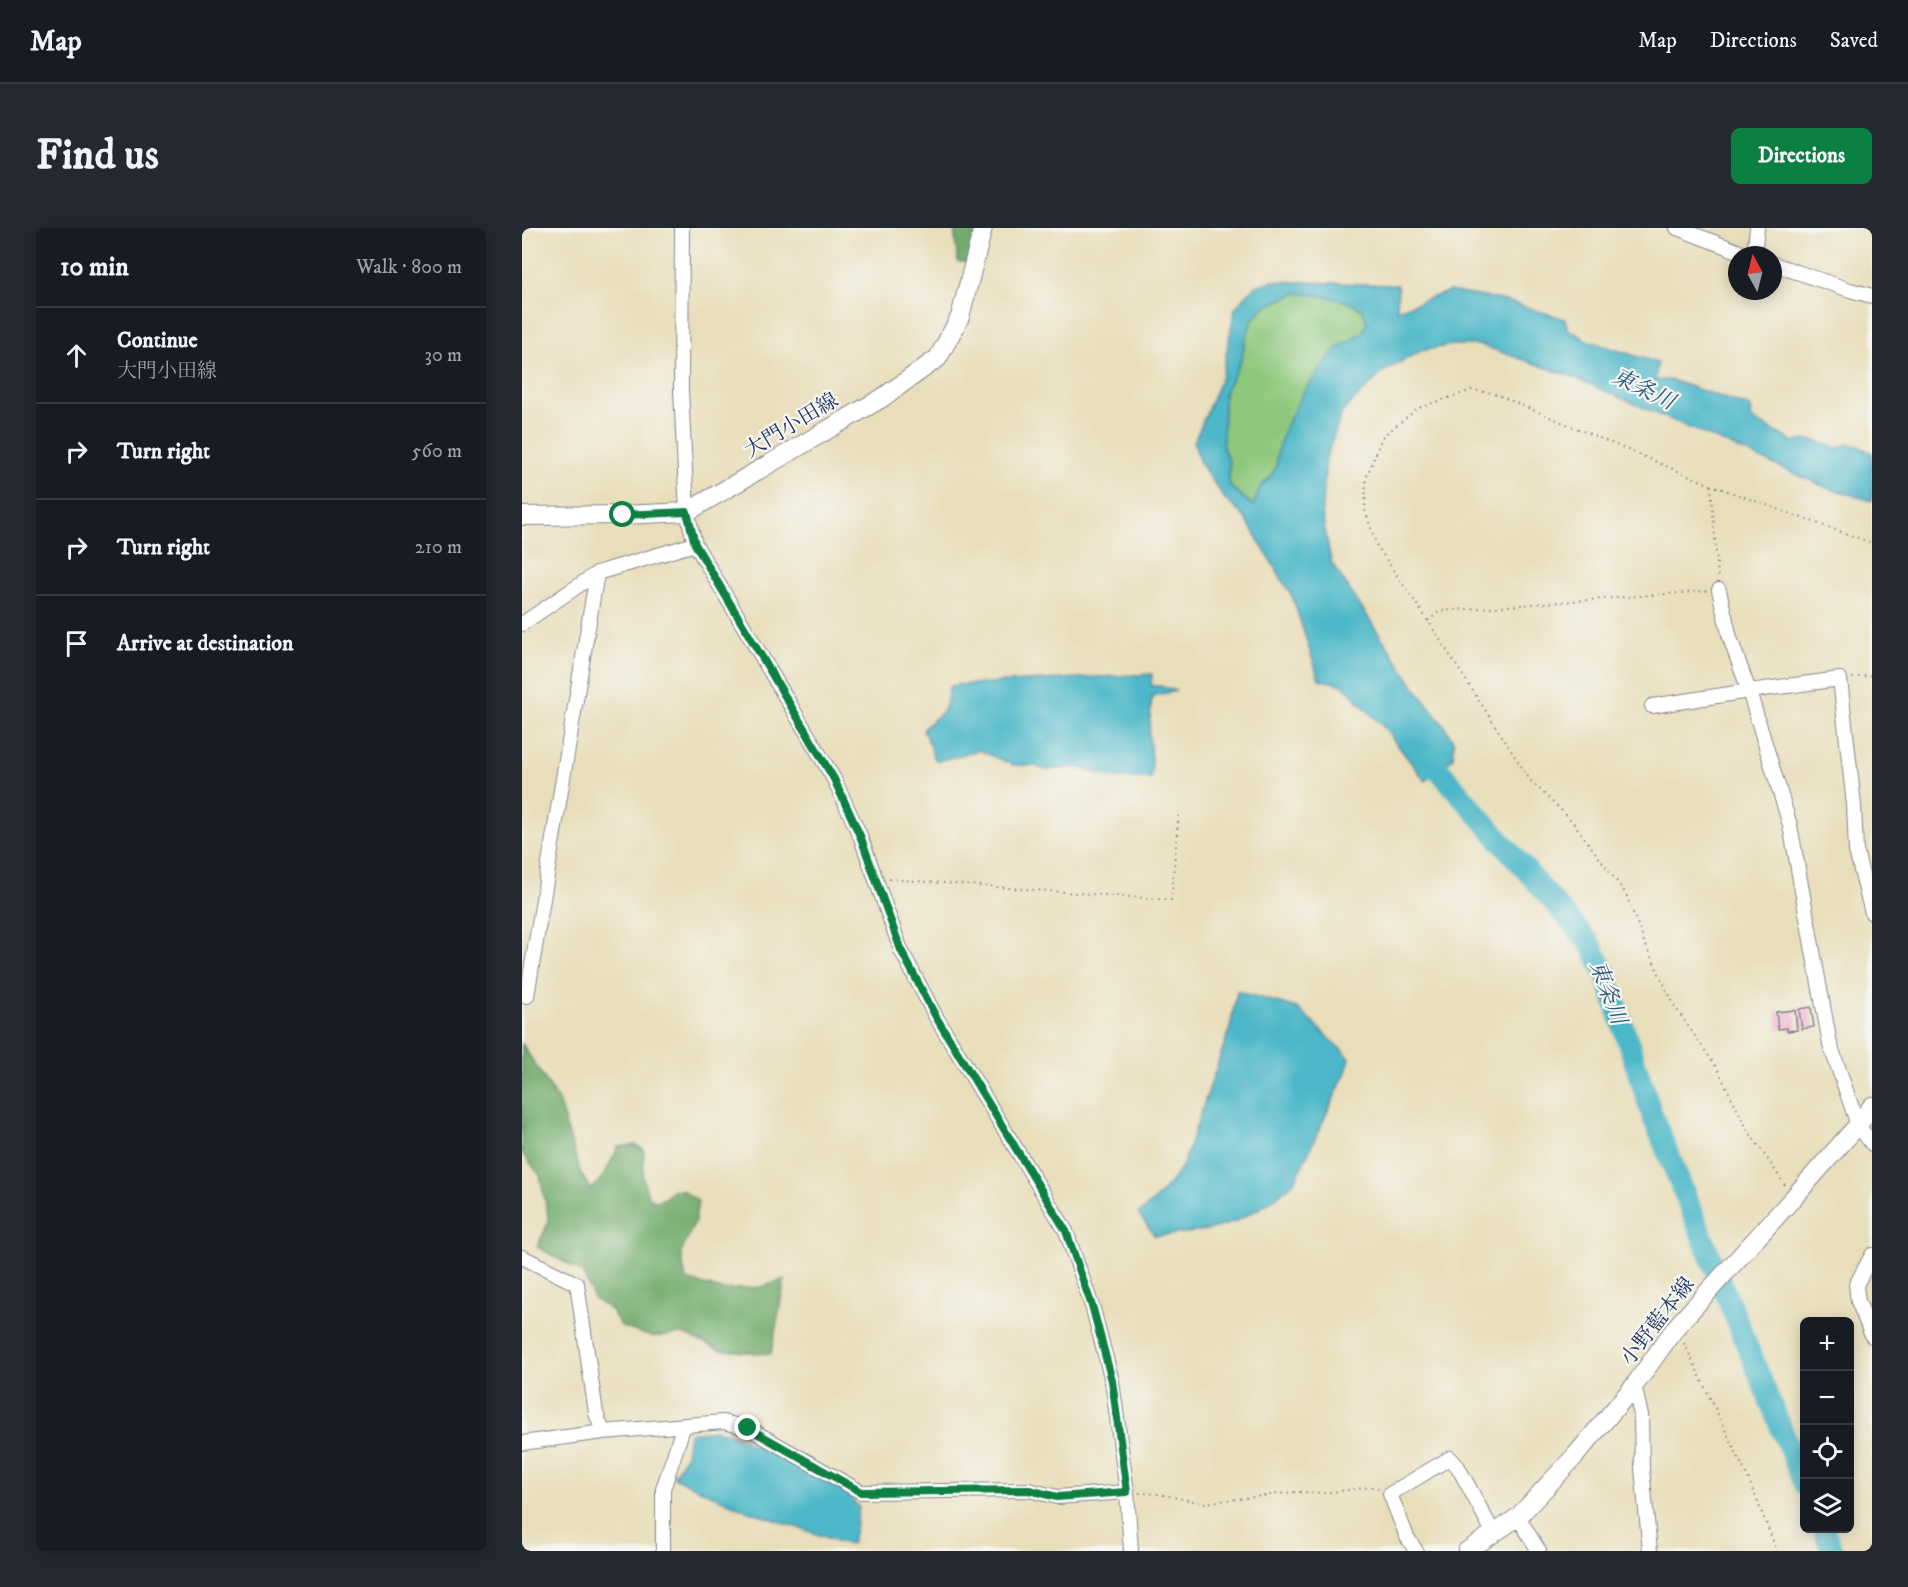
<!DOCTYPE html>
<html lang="en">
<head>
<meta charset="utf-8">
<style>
	:root { --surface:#171b24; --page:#242831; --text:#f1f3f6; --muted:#9ea1a6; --line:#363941; --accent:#0b8043 }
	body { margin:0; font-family:"IM FELL DW Pica","Noto Serif JP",serif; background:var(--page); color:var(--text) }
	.controls { position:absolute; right:18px; bottom:18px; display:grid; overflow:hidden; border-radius:9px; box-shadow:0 3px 15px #0003 }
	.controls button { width:54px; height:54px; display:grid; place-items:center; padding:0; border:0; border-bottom:2px solid var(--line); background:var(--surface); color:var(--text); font:30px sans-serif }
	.compass { position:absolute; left:1206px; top:18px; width:54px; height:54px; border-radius:50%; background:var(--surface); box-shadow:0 3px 15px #0003; rotate:353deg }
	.stop { position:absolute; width:18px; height:18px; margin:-14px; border:4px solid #0b8043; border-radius:50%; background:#fff }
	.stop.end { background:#0b8043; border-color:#fff; box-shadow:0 2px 6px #0008 }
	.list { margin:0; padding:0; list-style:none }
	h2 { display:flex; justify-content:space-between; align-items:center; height:78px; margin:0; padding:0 24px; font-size:26px }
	h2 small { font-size:20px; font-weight:400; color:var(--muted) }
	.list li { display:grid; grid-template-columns:39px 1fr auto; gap:18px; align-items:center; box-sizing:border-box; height:96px; padding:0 24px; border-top:2px solid var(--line) }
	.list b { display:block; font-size:22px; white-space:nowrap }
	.list p { margin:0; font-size:20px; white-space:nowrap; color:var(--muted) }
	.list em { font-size:20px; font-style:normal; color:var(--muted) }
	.icon { flex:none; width:33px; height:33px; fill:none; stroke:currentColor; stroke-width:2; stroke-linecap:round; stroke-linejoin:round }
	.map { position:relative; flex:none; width:1350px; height:1323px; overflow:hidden; border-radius:9px }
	header { display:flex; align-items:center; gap:36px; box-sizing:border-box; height:84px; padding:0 30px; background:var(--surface); border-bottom:2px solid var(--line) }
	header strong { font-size:28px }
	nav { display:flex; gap:33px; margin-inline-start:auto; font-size:21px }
	.intro { display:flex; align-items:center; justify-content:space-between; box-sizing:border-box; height:144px; padding:0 36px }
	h1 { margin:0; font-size:42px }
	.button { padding:15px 27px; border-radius:9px; background:var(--accent); color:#fff; font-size:21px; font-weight:700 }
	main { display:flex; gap:36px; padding:0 36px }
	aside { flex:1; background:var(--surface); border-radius:9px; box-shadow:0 3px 15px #0003 }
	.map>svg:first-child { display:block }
	.green { fill:#8ec87c; stroke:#547c6d; stroke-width:1.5 }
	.forest { fill:#72ac6c; stroke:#466e65; stroke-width:1.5 }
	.water { fill:#4cb7c8; stroke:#347393; stroke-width:1.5; fill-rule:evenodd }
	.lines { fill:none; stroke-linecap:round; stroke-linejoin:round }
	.river { stroke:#4cb7c8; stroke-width:22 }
	.building { fill:#ed9cc3 }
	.minor-casing { stroke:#82868c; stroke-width:16 }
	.major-casing { stroke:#82868c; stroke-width:20 }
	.path { stroke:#82868c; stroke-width:2; stroke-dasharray:1.5 4.5; stroke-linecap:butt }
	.minor { stroke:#fff; stroke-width:14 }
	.major { stroke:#fff; stroke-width:18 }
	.route { stroke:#0b8043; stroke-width:8 }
	.labels { text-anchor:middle; stroke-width:4.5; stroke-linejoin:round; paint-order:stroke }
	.street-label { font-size:21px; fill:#1b2f5e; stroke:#f6f6f2 }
	.water-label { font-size:22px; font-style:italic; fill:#2a587e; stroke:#f6f6f2 }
</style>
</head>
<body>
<header>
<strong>Map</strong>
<nav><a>Map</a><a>Directions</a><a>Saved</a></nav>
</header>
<div class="intro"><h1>Find us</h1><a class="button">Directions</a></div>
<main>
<aside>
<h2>10 min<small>Walk · 800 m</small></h2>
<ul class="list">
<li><svg class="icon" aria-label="ahead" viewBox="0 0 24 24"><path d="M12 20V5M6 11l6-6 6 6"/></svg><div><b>Continue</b><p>大門小田線</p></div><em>30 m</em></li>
<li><svg class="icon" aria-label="right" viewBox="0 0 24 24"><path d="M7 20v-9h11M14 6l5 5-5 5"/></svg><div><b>Turn right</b></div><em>560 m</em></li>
<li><svg class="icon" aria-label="right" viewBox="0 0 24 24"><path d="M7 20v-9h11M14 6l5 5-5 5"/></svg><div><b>Turn right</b></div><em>210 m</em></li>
<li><svg class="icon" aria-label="arrive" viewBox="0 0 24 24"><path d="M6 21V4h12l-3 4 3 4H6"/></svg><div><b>Arrive at destination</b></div></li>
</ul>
</aside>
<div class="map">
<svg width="1350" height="1323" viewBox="0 0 1350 1323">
	<rect width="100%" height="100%" fill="#f6f6f2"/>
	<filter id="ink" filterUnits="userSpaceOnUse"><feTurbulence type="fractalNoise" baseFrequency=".0167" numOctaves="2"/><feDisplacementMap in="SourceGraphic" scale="12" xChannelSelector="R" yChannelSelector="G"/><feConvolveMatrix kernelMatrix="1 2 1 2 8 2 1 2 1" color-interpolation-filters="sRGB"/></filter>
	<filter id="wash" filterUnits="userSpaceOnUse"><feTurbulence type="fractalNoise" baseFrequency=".008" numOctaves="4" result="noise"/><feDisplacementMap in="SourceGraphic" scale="24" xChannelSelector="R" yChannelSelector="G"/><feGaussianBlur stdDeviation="1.35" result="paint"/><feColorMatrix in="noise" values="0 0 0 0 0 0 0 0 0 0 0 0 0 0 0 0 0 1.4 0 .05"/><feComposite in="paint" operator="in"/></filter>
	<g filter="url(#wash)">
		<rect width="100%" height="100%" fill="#e9deba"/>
		<path class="green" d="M774,65C800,68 818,68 841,82L845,95L841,104L812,123L756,222L754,239L749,248L738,259L732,278L709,259L707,253V234L701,220L702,166L720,130L722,116L730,92L742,79Z"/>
		<path class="forest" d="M432,0H454L447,34H436Z
			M0,816L36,872L59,946L69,962L83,946L96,919L114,917L122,922L121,950L126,969L134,973L143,970L150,962H160L176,973L173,993L159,1025L164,1052L201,1062L240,1059L263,1051L249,1126L198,1122L161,1106L130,1109L100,1099L89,1082L72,1071L60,1044L15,1019L27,993L18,947L0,925Z"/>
		<path class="water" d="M749,53L876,57L875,82L928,63L984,73L1043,91L1046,101L1064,112L1136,135L1133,152H1149L1229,179L1228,190L1270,213L1291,212L1315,220L1326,216L1336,218L1350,225V273L1303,259L1051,149L959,117H929L899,123L862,143L820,184L804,230L800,285L809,334L892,458L923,499L932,514L931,530L903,553L864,502L821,457L797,451L770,368L723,290L703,271L677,233L672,214L700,148L713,80L732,59ZM774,65C800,68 818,68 841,82L845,95L841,104L812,123L781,165L762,202L756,222L754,239L749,248L738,259L731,278L709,259L707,254V234L701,220L702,166L720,130L722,116L730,92L742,79Z
			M630,446L629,458H637L654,463L630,468L627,507L630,537L629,550H594L553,539L524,542L514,538L491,537L457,522L416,533L411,529L409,519L401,503C404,496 409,494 415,489C426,480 425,471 427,459L432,457Z
			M715,763L775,780L828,830L824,844L773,953C754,972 719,994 693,1000C674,1005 653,1006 633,1008L616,986C634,973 649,956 661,937L708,800Z
			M193,1202L203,1204L266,1232L328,1268L337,1280L330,1315L324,1316L221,1281L151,1249L164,1227L167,1205Z"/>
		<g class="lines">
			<path class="river" d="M897,519L1069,717L1083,744L1131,889L1282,1256
				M1301,1300L1310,1323"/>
		</g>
		<g id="blocks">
			<path class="building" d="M1289,779L1292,799L1280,801L1277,781Z
				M1273,782L1275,802L1265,803V800L1256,801L1254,784Z"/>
		</g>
	</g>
	<g filter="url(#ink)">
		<use href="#blocks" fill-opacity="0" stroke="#82868c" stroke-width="1.5"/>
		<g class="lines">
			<defs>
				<path id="minor" d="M160,0L159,162L165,284L173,316L312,551L339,610L379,722L414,789L544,1003L571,1081L590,1153L605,1264L609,1323
					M1155,0L1226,27
					M1232,27L1235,0
					M1251,36L1328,62L1350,68
					M1197,362L1208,410L1227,463L1268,597L1308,816L1336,897L1350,916
					M0,396L75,345L173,316
					M1130,478L1227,463L1318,451L1332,577L1334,623L1350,685
					M5,768L75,345
					M1350,1027L1334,1057L1336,1073L1350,1108
					M0,1029L55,1056L74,1185L81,1204
					M1112,1158L1119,1187L1120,1241L1128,1323
					M0,1215L81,1204L201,1194L226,1200L339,1264L507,1262L535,1269L605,1264
					M996,1289L1017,1323
					M141,1323V1261L162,1197
					M894,1323L885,1309L868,1266L928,1230L936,1239L972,1306"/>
				<path id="major" d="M0,288L101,287L165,284L360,170L416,130L438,89L461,0
					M945,1323L996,1289L1053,1228L1112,1158L1154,1099L1272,969L1336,897L1350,878"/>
			</defs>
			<use href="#minor" class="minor-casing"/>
			<use href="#major" class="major-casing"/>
			<path class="path" d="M1189,257L1196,350
				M906,393L918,383L1185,363
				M1330,450L1350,447
				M367,651L649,672L657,583
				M1263,957L1225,901L1195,840L1153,779L1123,716L1104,666L1050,593L1008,552L906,393L855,318L843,282L844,251L860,209L896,180L950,162L971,165L1189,257L1350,315
				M1162,1115L1227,1252L1255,1323
				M617,1265L637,1266L681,1275L774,1264L802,1265L850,1259L856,1260"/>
			<use href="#minor" class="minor"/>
			<use href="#major" class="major"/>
		</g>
	</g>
	<g class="lines" filter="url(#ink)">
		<path class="route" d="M101,287L165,284L173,316L312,551L339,610L379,722L414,789L544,1003L571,1081L590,1153L605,1264L535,1269L507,1262L339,1264L226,1200"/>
	</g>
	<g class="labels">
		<g class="street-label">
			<text transform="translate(269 197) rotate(-31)" y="7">大門小田線</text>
			<text transform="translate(1135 1093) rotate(-52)" y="7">小野藍本線</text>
		</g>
		<g class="water-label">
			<text transform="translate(1122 160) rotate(26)" y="8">東条川</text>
			<text transform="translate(1087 764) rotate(69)" y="8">東条川</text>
		</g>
	</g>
</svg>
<div class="controls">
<button>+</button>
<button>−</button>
<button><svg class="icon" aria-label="locate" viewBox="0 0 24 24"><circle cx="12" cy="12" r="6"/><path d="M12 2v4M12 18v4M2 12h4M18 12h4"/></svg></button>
<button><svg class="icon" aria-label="layers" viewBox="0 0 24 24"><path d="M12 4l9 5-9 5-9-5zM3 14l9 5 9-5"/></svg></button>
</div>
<svg class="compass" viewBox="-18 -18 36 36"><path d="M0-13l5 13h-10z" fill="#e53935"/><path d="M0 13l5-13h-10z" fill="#9ea1a6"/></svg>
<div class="stop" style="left:101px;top:287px"></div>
<div class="stop end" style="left:226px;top:1200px"></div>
</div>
</main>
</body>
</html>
